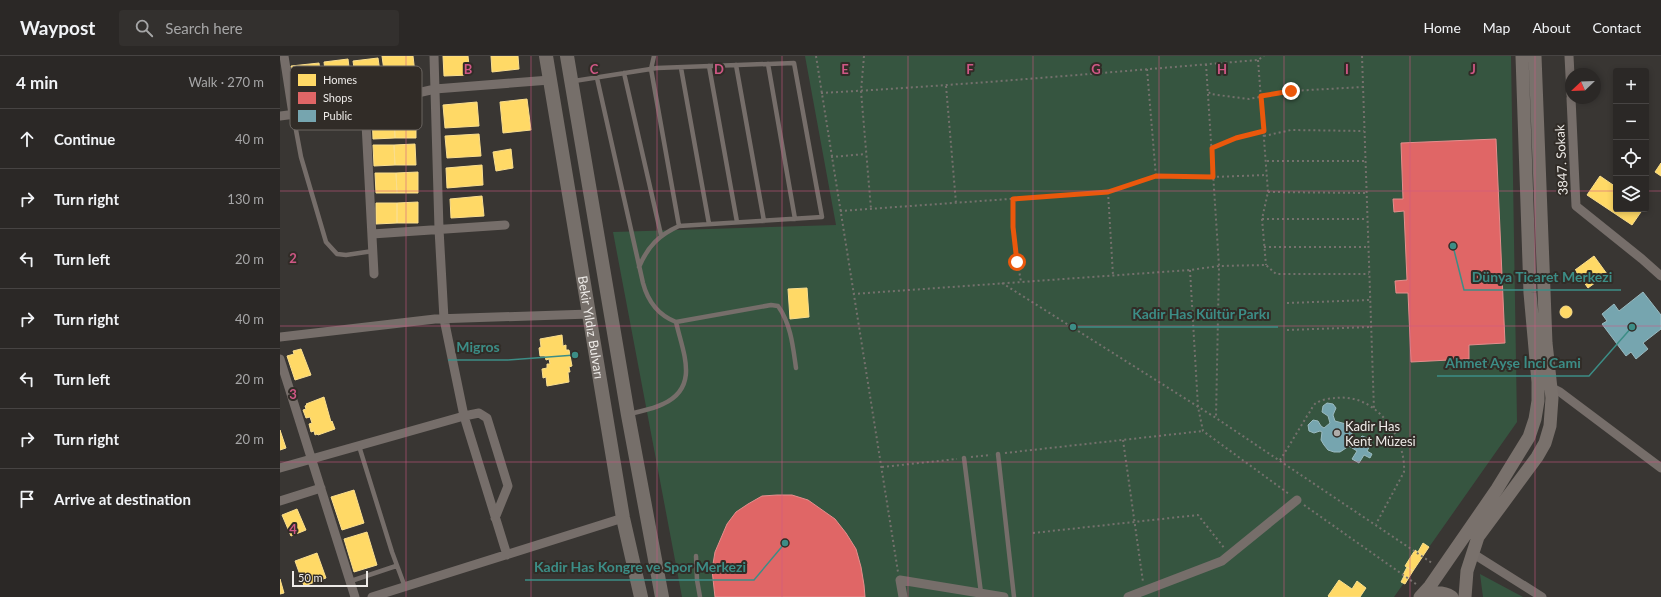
<!DOCTYPE html>
<html lang="en">
<head>
<meta charset="utf-8">
<style>
	:root { --surface:#2b2826; --page:#33302e; --text:#f1f3f6; --muted:#a6a6a7; --line:#474443 }
	body { margin:0; font-family:Lato,sans-serif; background:var(--page); color:var(--text) }
	.controls { position:absolute; right:12px; top:12px; display:grid; overflow:hidden; border-radius:4px; box-shadow:0 2px 6px #0003 }
	.controls button { width:36px; height:36px; display:grid; place-items:center; padding:0; border:0; border-bottom:1px solid var(--line); background:var(--surface); color:var(--text); font:20px sans-serif }
	.compass { position:absolute; left:1285px; top:12px; width:36px; height:36px; border-radius:50%; background:var(--surface); box-shadow:0 2px 6px #0003; rotate:247deg }
	.scale { position:absolute; left:12px; bottom:10px; width:76px; box-sizing:border-box; padding-left:4px; border:2px solid #eeebe8; border-top:0; font-size:11px; line-height:14px; white-space:nowrap; color:#eeebe8; -webkit-text-stroke:3px #312c27; paint-order:stroke }
	.stop { position:absolute; width:12px; height:12px; margin:-9px; border:3px solid #ea580c; border-radius:50%; background:#fff }
	.stop.end { background:#ea580c; border-color:#fff; box-shadow:0 1px 4px #0008 }
	.list { margin:0; padding:0; list-style:none }
	h2 { display:flex; justify-content:space-between; align-items:center; height:52px; margin:0; padding:0 16px; font-size:17px }
	h2 small { font-size:13px; font-weight:400; color:var(--muted) }
	.list li { display:grid; grid-template-columns:26px 1fr auto; gap:12px; align-items:center; box-sizing:border-box; height:60px; padding:0 16px; border-top:1px solid var(--line) }
	.list b { display:block; font-size:15px; white-space:nowrap }
	.list em { font-size:13px; font-style:normal; color:var(--muted) }
	.icon { flex:none; width:22px; height:22px; fill:none; stroke:currentColor; stroke-width:2; stroke-linecap:round; stroke-linejoin:round }
	.map { position:relative; flex:none; width:1381px; height:541px; overflow:hidden }
	header { display:flex; align-items:center; gap:24px; box-sizing:border-box; height:56px; padding:0 20px; background:var(--surface); border-bottom:1px solid var(--line) }
	header strong { font-size:19px }
	nav { display:flex; gap:22px; margin-inline-start:auto; font-size:14px }
	.search { width:280px; height:36px; background:var(--page); display:flex; align-items:center; gap:10px; box-sizing:border-box; padding:0 14px; border-radius:4px; color:var(--muted); font-size:15px }
	main { display:flex }
	aside { flex:1; background:var(--surface) }
	.map>svg:first-child { display:block }
	.green { fill:#365540 }
	.homes { fill:#ffd966; stroke:#fade8d }
	.shops { fill:#e06666; stroke:#e48e8d }
	.public { fill:#76a5af; stroke:#9abac0 }
	.lines { fill:none; stroke-linecap:round; stroke-linejoin:round }
	.path { stroke:#75716d; stroke-width:2; stroke-dasharray:2 3; stroke-linecap:butt }
	.lane { stroke:#766e6a; stroke-width:4.5 }
	.street { stroke:#766e6a; stroke-width:9 }
	.secondary { stroke:#79716c; stroke-width:13 }
	.primary { stroke:#766f6a; stroke-width:14 }
	.route { stroke:#ea580c; stroke-width:5 }
	.grid { fill:none; stroke:#cf5785; stroke-width:1; stroke-opacity:0.55 }
	.poi-dot { fill:#afaca9; stroke:#312c27; stroke-width:1.5 }
	.labels { text-anchor:middle; stroke-width:4; stroke-linejoin:round; paint-order:stroke }
	.street-label { font-size:13px; fill:#eeebe8; stroke:#312c27 }
	.poi-label { font-size:13px; fill:#eeebe8; stroke:#312c27; text-anchor:start }
	.key { fill:#312c27; stroke:#6a6561; stroke-width:1 }
	.key-label { font-size:11px; fill:#eeebe8 }
	.grid-label { font-size:13px; text-anchor:middle; font-weight:bold; fill:#cf5785; stroke:#312c27; stroke-width:4; stroke-linejoin:round; paint-order:stroke }
	.leader { fill:none; stroke:#3c8d86; stroke-width:1.5 }
	.callout-dot { fill:#3c8d86; stroke:#312c27; stroke-width:1.5 }
	.callout-label { font-size:14px; text-anchor:middle; font-weight:bold; fill:#3c8d86; stroke:#312c27; stroke-width:4; stroke-linejoin:round; paint-order:stroke }
</style>
</head>
<body>
<header>
<strong>Waypost</strong>
<div class="search"><svg class="icon" aria-label="search" viewBox="0 0 24 24"><circle cx="10" cy="10" r="6"/><path d="M15 15l6 6"/></svg>Search here</div>
<nav><a>Home</a><a>Map</a><a>About</a><a>Contact</a></nav>
</header>
<main>
<aside>
<h2>4 min<small>Walk · 270 m</small></h2>
<ul class="list">
<li><svg class="icon" aria-label="ahead" viewBox="0 0 24 24"><path d="M12 20V5M6 11l6-6 6 6"/></svg><div><b>Continue</b></div><em>40 m</em></li>
<li><svg class="icon" aria-label="right" viewBox="0 0 24 24"><path d="M7 20v-9h11M14 6l5 5-5 5"/></svg><div><b>Turn right</b></div><em>130 m</em></li>
<li><svg class="icon" aria-label="left" viewBox="0 0 24 24"><path d="M17 20v-9H6M10 6l-5 5 5 5"/></svg><div><b>Turn left</b></div><em>20 m</em></li>
<li><svg class="icon" aria-label="right" viewBox="0 0 24 24"><path d="M7 20v-9h11M14 6l5 5-5 5"/></svg><div><b>Turn right</b></div><em>40 m</em></li>
<li><svg class="icon" aria-label="left" viewBox="0 0 24 24"><path d="M17 20v-9H6M10 6l-5 5 5 5"/></svg><div><b>Turn left</b></div><em>20 m</em></li>
<li><svg class="icon" aria-label="right" viewBox="0 0 24 24"><path d="M7 20v-9h11M14 6l5 5-5 5"/></svg><div><b>Turn right</b></div><em>20 m</em></li>
<li><svg class="icon" aria-label="arrive" viewBox="0 0 24 24"><path d="M6 21V4h12l-3 4 3 4H6"/></svg><div><b>Arrive at destination</b></div></li>
</ul>
</aside>
<div class="map">
<svg width="1381" height="541" viewBox="0 0 1381 541">
	<rect width="100%" height="100%" fill="#393633"/>
	<path class="green" d="M525,0H1231L1237,366L1114,541H402L333,176L556,169Z
		M1200,518L1243,541H1203Z"/>
	<path class="homes" d="M102,0H133L136,26L106,30Z
		M163,0H188L190,19L164,20Z
		M211,0H238L239,13L212,16Z
		M98,2L102,30L77,33L73,5Z
		M68,3L72,35L48,39L44,6Z
		M39,7L43,39L16,43L11,10Z
		M247,43L251,74L223,77L220,46Z
		M197,46L199,70L165,72L163,49Z
		M92,57H114L115,82L93,83Z
		M114,57H136V82H115Z
		M199,78L201,100L167,102L165,80Z
		M135,88L136,109H115L114,89Z
		M93,89H114L115,109L94,110Z
		M231,93L233,112L216,115L213,96Z
		M1381,107V120L1375,116Z
		M202,109L203,129L167,132L166,112Z
		M138,116V137H117L116,117Z
		M95,117H116L117,137H96Z
		M1320,120L1336,131V153H1363L1352,169L1307,139Z
		M202,140L204,160L171,162L170,143Z
		M138,146V167H117V147Z
		M96,147H117V167L96,168Z
		M1314,200L1327,218L1308,232L1295,214Z
		M527,232L529,261L510,263L508,233Z
		M1280 256a6 6 0 1 1 12 0a6 6 0 1 1-12 0Z
		M282,279L283,290L286,289V294H289L292,310L289,311L290,316H288L289,326L267,330L266,321L263,322L262,313L267,312V308H270L269,303L266,304L265,300H260L259,292L261,291L260,283Z
		M21,293L31,319L15,324L7,300L14,298L13,295Z
		M44,341L51,366L52,365L55,373L38,379L37,378L35,379L34,375L31,376L29,368L32,367L30,361L26,362L23,354L26,353L25,350L27,349L26,348Z
		M0,374L6,392L0,394Z
		M74,434L84,467L62,474L51,441Z
		M17,453L26,474L11,480L2,459Z
		M87,476L97,509L74,516L64,483Z
		M1143,487L1149,491L1143,500L1138,496Z
		M1135,494L1143,500L1133,515L1125,510Z
		M37,497L46,522L24,530L15,505Z
		M1127,511L1133,515L1128,523L1123,519Z
		M1124,520L1128,523L1125,528L1121,526Z
		M0,523L4,537L0,538Z
		M1059,524L1072,533L1077,525L1086,532L1080,541H1049L1048,540Z"/>
	<path class="shops" d="M1216,83L1225,287L1189,289V303L1131,306L1128,237H1116L1115,225L1127,224L1124,155L1114,156L1113,143H1123L1121,87Z
		M497,439H512L528,444L555,463L566,477L576,493L581,511L584,529L585,541H435L432,514L435,496L447,468L456,456L468,448L482,440Z"/>
	<path class="public" d="M1363,236L1381,259V273L1363,287L1368,293L1356,303L1351,296L1346,300L1322,268L1327,265L1322,258L1334,248L1339,255Z
		M1047,347L1053,348L1056,352L1053,359L1055,365L1066,368L1070,372L1072,378V385L1077,389L1078,384L1082,380L1090,383L1091,388L1087,395L1092,398L1090,402L1084,399L1079,407L1072,403L1077,395L1069,390L1060,396H1054L1048,394L1044,389L1041,384L1042,376L1040,375L1034,377L1029,375L1028,369L1033,364L1038,365L1041,370L1044,372L1050,367L1048,360L1042,356L1043,350Z"/>
	<g class="lines">
		<path class="path" d="M536,0L618,516
			M584,0L581,35L591,153
			M1082,0L1094,354
			M978,4L988,136L982,163L986,209
			M926,8L939,210L936,362
			M867,13L876,121
			M666,30L676,147
			M929,36L930,38L969,43L1011,35L1083,31
			M541,37C687,29 832,16 978,4L984,0
			M984,80L1011,74L1084,75
			M932,92L956,82L984,75
			M551,101L586,98
			M987,105H1085
			M828,136L833,219
			M988,136L1086,137
			M733,143L734,185L741,226
			M560,155L828,136L876,121H933L987,119
			M982,163H1087
			M984,191H1088
			M910,214L918,351L923,375L1009,438
			M722,227L936,362L1152,507
			M573,238L910,214L939,210L986,209L996,218H1089
			M1007,247L1090,244
			M1007,274L1091,271
			M843,384L863,526
			M725,397L923,375
			M691,401L711,399
			M1000,404C1009,390 1018,375 1027,360C1030,357 1032,350 1036,347C1041,344 1050,342 1056,342C1096,337 1126,381 1124,416L1096,468
			M602,411L677,403
			M1024,449L1136,528
			M753,477L918,459L945,493"/>
		<path class="lane" d="M374,0L371,13L399,170
			M488,8L515,163
			M456,9L484,165
			M429,10L457,166
			M401,12L429,168
			M344,17L381,179
			M317,22L363,227C368,246 378,259 396,266L491,249L498,250C511,268 513,291 516,312
			M294,25L377,12L514,7L542,161L399,170C379,179 368,190 359,211
			M13,58L21,101L46,186L57,198L66,199L93,195
			M350,358C361,355 373,353 383,348C420,331 403,297 396,266
			M79,390L112,496L125,531
			M718,398L734,541
			M684,402L701,537
			M416,500L417,524L420,541
			M71,525L116,510"/>
		<path class="street" d="M4,0L13,58
			M154,0L159,173L164,263L184,360L199,357L207,362L228,430L215,462
			M1289,0L1291,39
			M1291,42L1296,150L1362,203L1381,220
			M85,49L94,218
			M0,60L85,49L155,33L270,24
			M92,178L225,169
			M0,281L155,263L310,258
			M0,303L75,541
			M1272,332L1280,336L1381,412
			M0,412L184,360L227,499
			M0,445L41,432
			M1192,497L1262,541
			M92,541L343,462
			M623,541L620,524L724,541
			M848,541L942,505L1017,444"/>
		<path class="secondary" d="M1140,541L1150,530L1217,433L1249,381L1255,363L1258,345V326L1250,237L1242,0
			M1142,541C1151,536 1162,535 1172,541
			M1185,541L1187,515L1198,481L1257,401L1265,387L1270,370L1272,342L1266,287L1255,0"/>
		<g class="primary">
			<path id="s1" d="M266,0L343,462L361,541"/>
			<path d="M287,0L348,359L382,541"/>
		</g>
	</g>
	<g class="lines">
		<path class="route" d="M737,206L733,171V143L828,136L876,120L933,121L932,92L956,82L984,75L981,40L1011,35"/>
	</g>
	<path class="grid" d="M126,0V541M251,0V541M377,0V541M502,0V541M628,0V541M753,0V541M879,0V541M1004,0V541M1130,0V541M1255,0V541M0,135H1336M1366,135H1381M0,270H1381M0,406H1381"/>
	<circle class="poi-dot" cx="1057" cy="377" r="4"/>
	<g class="labels">
		<g class="street-label">
			<text transform="translate(1281 104) rotate(-93)" y="5">3847. Sokak</text>
			<text dy="5" stroke="none"><textPath href="#s1" startOffset="275">Bekir Yıldız Bulvarı</textPath></text>
		</g>
		<g class="poi-label">
			<text x="1065" y="375">Kadir Has<tspan x="1065" dy="15">Kent Müzesi</tspan></text>
		</g>
	</g>
	<rect x="10" y="10" width="132" height="64" rx="6" class="key"/>
	<rect x="18" y="18" width="18" height="12" fill="#ffd966"/>
	<rect x="18" y="36" width="18" height="12" fill="#e06666"/>
	<rect x="18" y="54" width="18" height="12" fill="#76a5af"/>
	<g class="key-label">
		<text x="43" y="28">Homes</text>
		<text x="43" y="46">Shops</text>
		<text x="43" y="64">Public</text>
	</g>
	<g class="grid-label">
		<text x="188" y="18">B</text>
		<text x="314" y="18">C</text>
		<text x="439" y="18">D</text>
		<text x="565" y="18">E</text>
		<text x="690" y="18">F</text>
		<text x="816" y="18">G</text>
		<text x="942" y="18">H</text>
		<text x="1067" y="18">I</text>
		<text x="1193" y="18">J</text>
		<text x="13" y="207">2</text>
		<text x="13" y="343">3</text>
		<text x="13" y="478">4</text>
	</g>
	<path class="leader" d="M1173 190L1184 234H1341M793 271L844 271H998M295 299L228 304H168M1352 271L1309 320H1157M505 487L474 524H245"/>
	<g class="callout-dot">
		<circle cx="1173" cy="190" r="4"/>
		<circle cx="793" cy="271" r="4"/>
		<circle cx="295" cy="299" r="4"/>
		<circle cx="1352" cy="271" r="4"/>
		<circle cx="505" cy="487" r="4"/>
	</g>
	<g class="callout-label">
		<text x="1262" y="226">Dünya Ticaret Merkezi</text>
		<text x="921" y="263">Kadir Has Kültür Parkı</text>
		<text x="198" y="296">Migros</text>
		<text x="1233" y="312">Ahmet Ayşe İnci Cami</text>
		<text x="360" y="516">Kadir Has Kongre ve Spor Merkezi</text>
	</g>
</svg>
<div class="controls">
<button>+</button>
<button>−</button>
<button><svg class="icon" aria-label="locate" viewBox="0 0 24 24"><circle cx="12" cy="12" r="6"/><path d="M12 2v4M12 18v4M2 12h4M18 12h4"/></svg></button>
<button><svg class="icon" aria-label="layers" viewBox="0 0 24 24"><path d="M12 4l9 5-9 5-9-5zM3 14l9 5 9-5"/></svg></button>
</div>
<svg class="compass" viewBox="-18 -18 36 36"><path d="M0-13l5 13h-10z" fill="#e53935"/><path d="M0 13l5-13h-10z" fill="#a6a6a7"/></svg>
<div class="scale">50 m</div>
<div class="stop" style="left:737px;top:206px"></div>
<div class="stop end" style="left:1011px;top:35px"></div>
</div>
</main>
</body>
</html>
